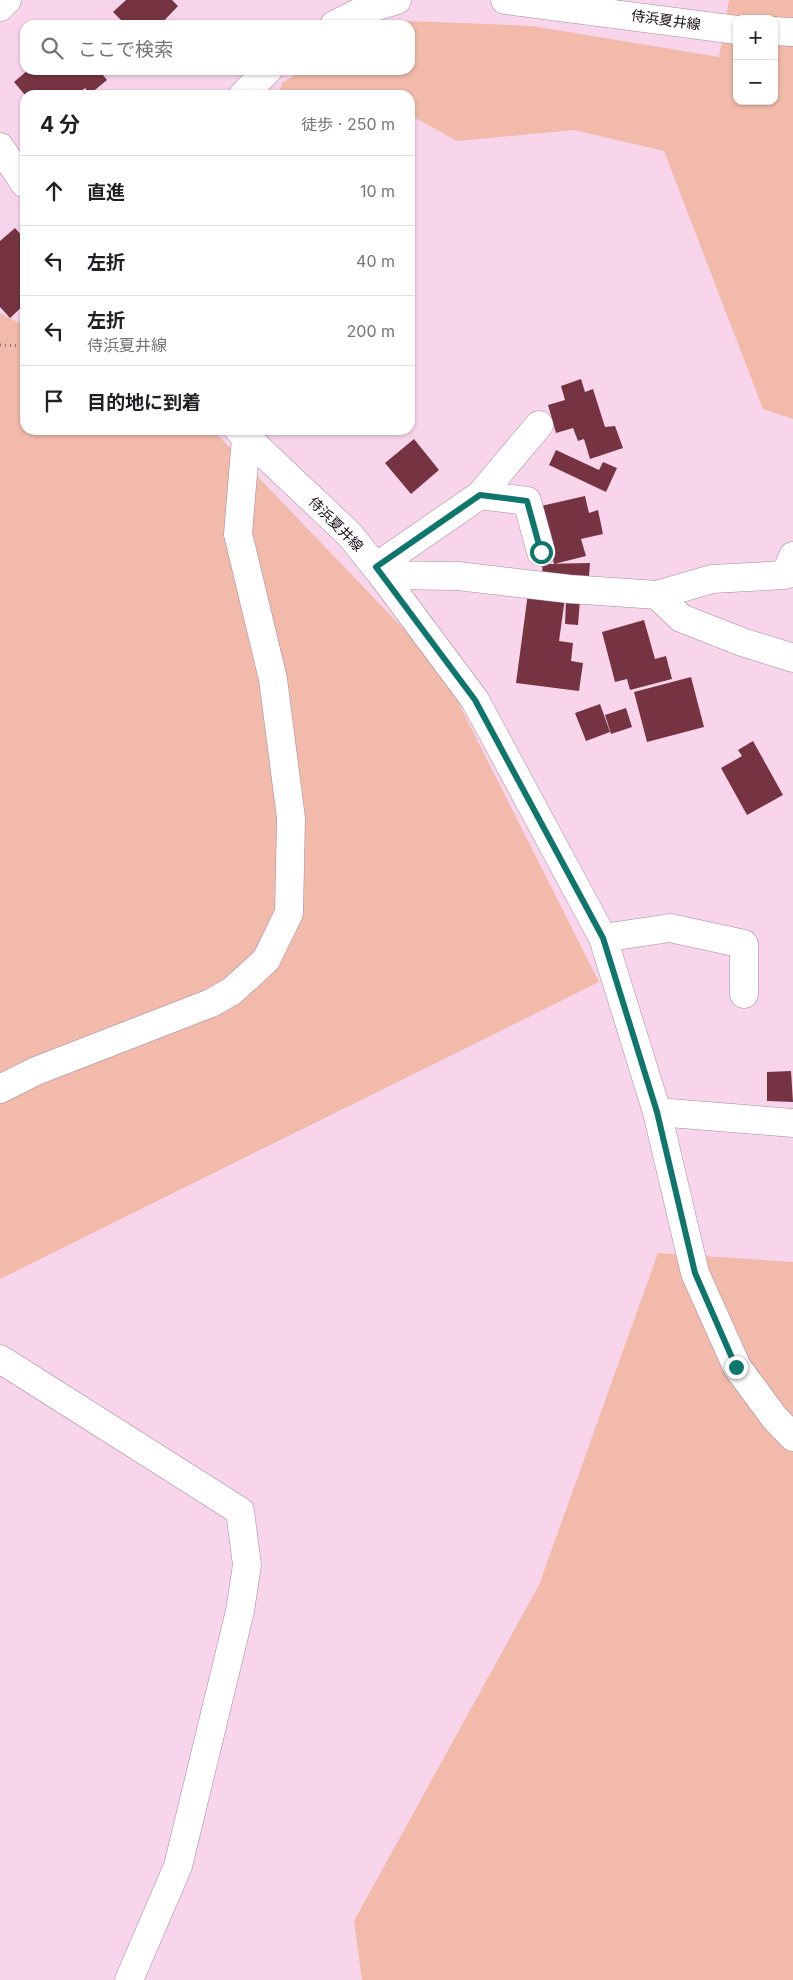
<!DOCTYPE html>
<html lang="ja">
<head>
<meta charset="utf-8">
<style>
	:root { --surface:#fff; --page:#f2f2f2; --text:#202124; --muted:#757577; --line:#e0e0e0 }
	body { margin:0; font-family:Inter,"Noto Sans JP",sans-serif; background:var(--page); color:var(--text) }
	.controls { position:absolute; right:15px; top:15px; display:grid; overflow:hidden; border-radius:10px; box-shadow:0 1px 4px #0004 }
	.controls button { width:45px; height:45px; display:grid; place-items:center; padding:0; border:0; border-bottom:1px solid var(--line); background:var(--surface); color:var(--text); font:25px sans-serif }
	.stop { position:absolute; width:15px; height:15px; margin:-11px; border:4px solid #0f766e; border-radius:50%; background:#fff }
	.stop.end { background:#0f766e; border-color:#fff; box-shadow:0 1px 5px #0008 }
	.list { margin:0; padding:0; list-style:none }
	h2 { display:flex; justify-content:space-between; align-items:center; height:65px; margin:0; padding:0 20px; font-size:21px }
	h2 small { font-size:16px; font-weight:400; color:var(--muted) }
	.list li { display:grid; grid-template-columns:32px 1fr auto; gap:15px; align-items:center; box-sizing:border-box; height:70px; padding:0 20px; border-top:1px solid var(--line) }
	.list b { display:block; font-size:19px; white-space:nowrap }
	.list p { margin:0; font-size:16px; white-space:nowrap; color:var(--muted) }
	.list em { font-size:16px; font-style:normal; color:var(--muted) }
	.icon { flex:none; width:28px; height:28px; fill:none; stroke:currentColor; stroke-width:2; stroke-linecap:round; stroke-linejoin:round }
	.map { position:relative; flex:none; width:793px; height:1980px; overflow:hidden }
	.search { position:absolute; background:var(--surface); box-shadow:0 1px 4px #0004; left:20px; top:20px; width:395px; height:55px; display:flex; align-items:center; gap:12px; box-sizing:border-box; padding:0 18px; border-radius:15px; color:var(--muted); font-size:19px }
	.panel { position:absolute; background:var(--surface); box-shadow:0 1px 4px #0004; left:20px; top:90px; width:395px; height:345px; border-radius:15px }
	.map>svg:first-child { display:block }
	.green { fill:#f1baaa; fill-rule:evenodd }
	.building { fill:#763442 }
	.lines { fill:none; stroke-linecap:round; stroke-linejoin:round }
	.minor-casing { stroke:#a8889c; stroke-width:29 }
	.secondary-casing { stroke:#a8889c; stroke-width:29 }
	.path { stroke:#8a7281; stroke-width:3; stroke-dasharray:1 4; stroke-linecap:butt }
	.minor { stroke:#fff; stroke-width:28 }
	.secondary { stroke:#fff; stroke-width:28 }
	.route { stroke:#0f766e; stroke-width:6 }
	.labels { text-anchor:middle; stroke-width:5; stroke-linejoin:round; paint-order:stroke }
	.street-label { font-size:14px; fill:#170c13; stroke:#fff }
</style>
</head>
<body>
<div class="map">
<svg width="793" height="1980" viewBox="0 0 793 1980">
	<rect width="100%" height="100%" fill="#f8d5eb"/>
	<path class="green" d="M729,0H793V419L763,409L664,151L574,130L457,141L410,115V95H279L282,83L303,70H410V25H375L383,20L532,26L719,57ZM737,19H774V101H737Z
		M0,313L25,326V430H213L441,668L599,982L0,1279Z
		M658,1253L793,1262V1980H362L354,1921L539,1585Z"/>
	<path class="building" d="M126,0H172L178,6L160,25H126L113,12Z
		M28,70H99L107,80L90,94L85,88L77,95H25L14,82Z
		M15,228L25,239V304L10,318L0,307V241Z
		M581,379L585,392L593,389L605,427L615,426L623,448L590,459L584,439L578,441L573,428L556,433L548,405L565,400L561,386Z
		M414,439L439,470L411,494L385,463Z
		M556,450L599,470L603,462L617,468L606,492L549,465Z
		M585,496L589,513L598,510L603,534L581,539L586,556L554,564L541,506Z
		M590,563L589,576L543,579L542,564Z
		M528,593L565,598L559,641L573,643L571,661L583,663L579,691L516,683Z
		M566,600H580L578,625L565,624Z
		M644,620L655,659L666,656L672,679L630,690L627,679L615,682L602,632Z
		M691,677L704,727L647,742L634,692Z
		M600,704L610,732L586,741L575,713Z
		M626,708L632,727L611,734L605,715Z
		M753,741L783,795L747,815L721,768L742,756L738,750Z
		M791,1071L793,1102L767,1101V1072Z"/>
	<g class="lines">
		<defs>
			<path id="minor" d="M0,7L7,0
				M0,147L25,184
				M480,495L527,501L541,552
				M376,567L480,495L539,425
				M382,575L458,576L569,589L657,595L681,618L742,642L793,658
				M657,595L712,579L785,575L793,556
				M603,938L670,928L744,944V994
				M0,1089L36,1071L211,1003L232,991L266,960L289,913L291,818L273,679L238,534L246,438
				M657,1112L793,1123
				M0,1359L240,1511L247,1565L240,1611L178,1866L129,1980"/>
			<path id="secondary" d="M505,0L737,30
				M334,25L364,10L397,0
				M774,31L793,32
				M243,95L268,70
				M239,430L350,535L382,575L475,700L603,938L657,1112L695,1273L737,1367L774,1417L793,1437"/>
		</defs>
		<use href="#minor" class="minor-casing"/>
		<use href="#secondary" class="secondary-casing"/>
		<path class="path" d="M0,345L25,346"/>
		<use href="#minor" class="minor"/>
		<use href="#secondary" class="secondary"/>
	</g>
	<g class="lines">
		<path class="route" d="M541,552L527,501L480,495L376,567L475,700L603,938L657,1112L695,1273L736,1367"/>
	</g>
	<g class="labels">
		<g class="street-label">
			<text transform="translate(666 20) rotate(8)" y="5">侍浜夏井線</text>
			<text transform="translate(336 524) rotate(45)" y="5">侍浜夏井線</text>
		</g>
	</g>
</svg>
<div class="controls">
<button>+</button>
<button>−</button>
</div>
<div class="stop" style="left:541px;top:552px"></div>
<div class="stop end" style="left:736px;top:1367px"></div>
<div class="search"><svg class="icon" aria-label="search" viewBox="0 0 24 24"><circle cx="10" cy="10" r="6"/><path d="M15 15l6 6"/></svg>ここで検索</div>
<section class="panel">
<h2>4 分<small>徒歩 · 250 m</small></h2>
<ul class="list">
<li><svg class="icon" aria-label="ahead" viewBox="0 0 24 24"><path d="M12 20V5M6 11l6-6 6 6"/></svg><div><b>直進</b></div><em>10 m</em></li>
<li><svg class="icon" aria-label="left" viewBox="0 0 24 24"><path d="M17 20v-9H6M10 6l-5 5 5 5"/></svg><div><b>左折</b></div><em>40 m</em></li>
<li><svg class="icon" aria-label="left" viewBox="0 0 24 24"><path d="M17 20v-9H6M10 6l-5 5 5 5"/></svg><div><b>左折</b><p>侍浜夏井線</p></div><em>200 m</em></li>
<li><svg class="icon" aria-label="arrive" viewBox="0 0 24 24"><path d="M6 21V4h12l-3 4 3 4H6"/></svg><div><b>目的地に到着</b></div></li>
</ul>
</section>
</div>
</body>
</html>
